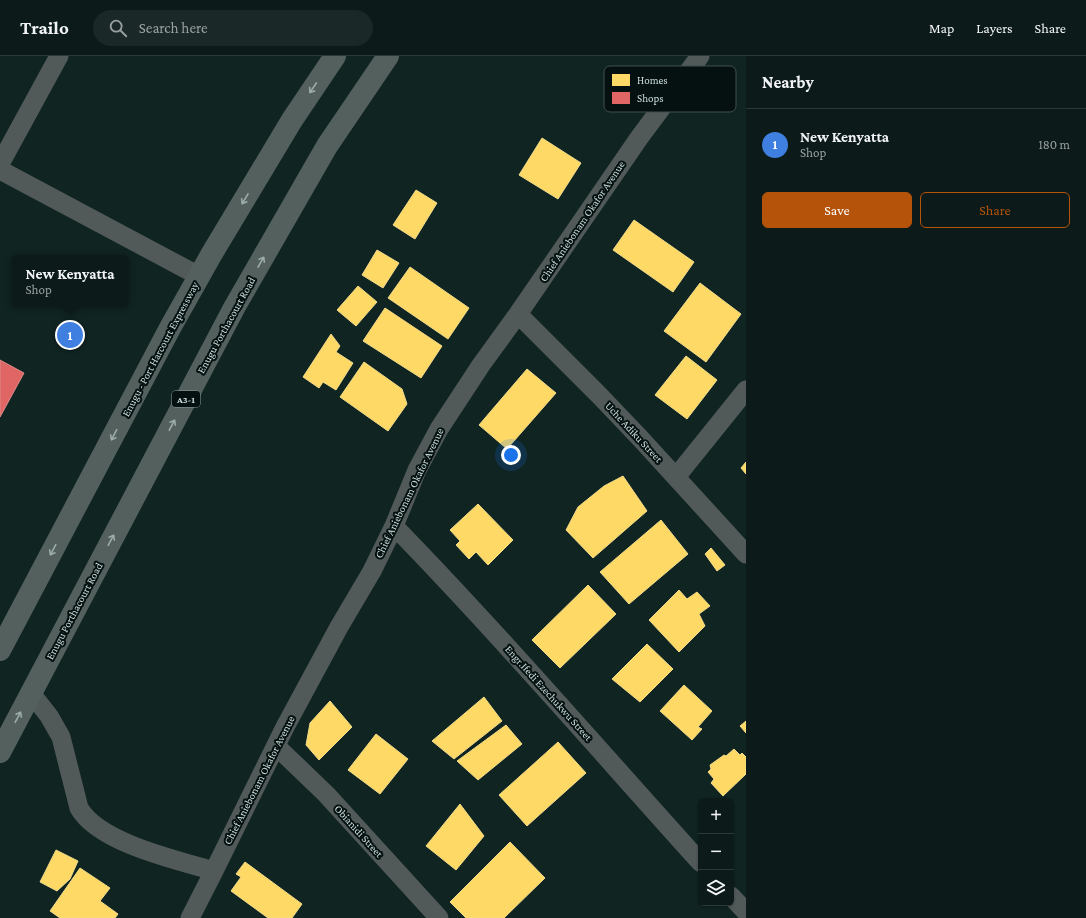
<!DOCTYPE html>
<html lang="en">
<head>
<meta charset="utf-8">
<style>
	:root { --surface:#0c1b1a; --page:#1a2827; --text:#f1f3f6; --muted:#9aa1a2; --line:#2c3939; --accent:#b45309 }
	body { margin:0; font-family:"Crimson Pro",serif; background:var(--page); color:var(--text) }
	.controls { position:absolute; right:12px; bottom:12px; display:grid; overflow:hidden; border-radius:6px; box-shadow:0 1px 3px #0004 }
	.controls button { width:36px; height:36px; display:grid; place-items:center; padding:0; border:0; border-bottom:1px solid var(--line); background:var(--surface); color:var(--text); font:20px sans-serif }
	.you { position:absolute; left:511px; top:399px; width:14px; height:14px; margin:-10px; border:3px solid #fff; border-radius:50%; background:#1a73e8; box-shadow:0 0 0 6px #1a73e833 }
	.badge { display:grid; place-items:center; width:26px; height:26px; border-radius:50%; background:var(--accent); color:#fff; font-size:13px; font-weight:700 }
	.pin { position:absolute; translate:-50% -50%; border:2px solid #fff; box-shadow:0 1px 4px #0006 }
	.popup { position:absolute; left:11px; top:199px; width:118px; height:52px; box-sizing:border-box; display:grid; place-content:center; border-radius:6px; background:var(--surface); filter:drop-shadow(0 1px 3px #0005); font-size:13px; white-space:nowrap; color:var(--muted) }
	.popup b { font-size:15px; color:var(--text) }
	.popup::after { content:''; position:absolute; left:50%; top:100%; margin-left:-8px; border:8px solid transparent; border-top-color:var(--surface) }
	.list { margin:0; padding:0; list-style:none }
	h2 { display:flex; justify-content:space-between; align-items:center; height:52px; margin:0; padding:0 16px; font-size:17px }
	h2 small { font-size:13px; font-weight:400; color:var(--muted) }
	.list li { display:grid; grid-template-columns:26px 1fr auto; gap:12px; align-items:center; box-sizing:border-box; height:72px; padding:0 16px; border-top:1px solid var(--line) }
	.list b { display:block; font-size:15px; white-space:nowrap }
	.list p { margin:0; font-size:13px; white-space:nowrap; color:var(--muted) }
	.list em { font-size:13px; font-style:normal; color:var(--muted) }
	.actions { display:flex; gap:8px; padding:12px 16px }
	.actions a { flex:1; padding:9px 0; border:1px solid var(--accent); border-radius:6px; text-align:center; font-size:14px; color:var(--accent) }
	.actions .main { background:var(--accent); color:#fff }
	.icon { flex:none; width:22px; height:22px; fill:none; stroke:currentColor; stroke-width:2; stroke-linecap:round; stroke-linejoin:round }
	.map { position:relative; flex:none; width:746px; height:862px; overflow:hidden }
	header { display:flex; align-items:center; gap:24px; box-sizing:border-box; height:56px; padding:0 20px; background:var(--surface); border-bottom:1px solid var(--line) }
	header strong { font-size:19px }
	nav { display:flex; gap:22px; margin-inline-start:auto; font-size:14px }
	.search { width:280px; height:36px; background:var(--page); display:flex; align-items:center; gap:10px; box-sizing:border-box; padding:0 14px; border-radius:22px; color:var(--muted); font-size:15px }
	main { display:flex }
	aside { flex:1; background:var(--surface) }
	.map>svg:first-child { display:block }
	.homes { fill:#ffd966; stroke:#f0da89 }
	.shops { fill:#e06666; stroke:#da8a89 }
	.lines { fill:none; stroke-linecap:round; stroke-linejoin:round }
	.street { stroke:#515a59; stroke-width:19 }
	.highway { stroke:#53605e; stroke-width:22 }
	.oneway { stroke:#9caca9 }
	.labels { text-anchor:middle; stroke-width:4; stroke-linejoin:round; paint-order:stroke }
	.shield { fill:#041110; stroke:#90a09e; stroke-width:1 }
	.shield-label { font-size:10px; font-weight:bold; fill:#ccdedb }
	.street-label { font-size:11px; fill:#ccdedb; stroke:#041110 }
	.key { fill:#041110; stroke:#404e4d; stroke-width:1 }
	.key-label { font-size:11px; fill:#ccdedb }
</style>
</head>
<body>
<header>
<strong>Trailo</strong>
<div class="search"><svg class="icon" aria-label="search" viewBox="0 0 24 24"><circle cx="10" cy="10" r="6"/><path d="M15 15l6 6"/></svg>Search here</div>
<nav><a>Map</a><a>Layers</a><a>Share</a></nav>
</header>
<main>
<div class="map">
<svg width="746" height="862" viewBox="0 0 746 862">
	<rect width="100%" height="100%" fill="#102422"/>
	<path class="homes" d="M542,82L581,107L558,143L519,119Z
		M416,134L437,147L415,183L393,169Z
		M634,164L694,206L673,236L613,194Z
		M377,194L399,207L383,232L362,219Z
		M410,211L469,252L448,283L388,242Z
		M700,227L741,258L706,306L664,275Z
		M358,230L377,246L356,270L337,254Z
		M385,252L442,290L421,322L363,285Z
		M331,278L340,290L336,296L353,307L336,334L323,326L319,332L303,321Z
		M686,300L717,324L687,363L655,339Z
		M364,306L402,333L407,348L388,375L340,341Z
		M527,313L556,337L507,393L479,369Z
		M746,406V418L741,412Z
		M623,420L647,455L593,502L566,474L578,451L604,430Z
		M478,448L513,484L488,509L476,496L469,503L456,489L460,485L450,474Z
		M661,464L688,498L629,548L600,516Z
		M711,492L725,509L717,515L705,498Z
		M588,529L616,558L560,612L532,584Z
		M679,534L687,543L697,536L710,550L699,558L705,570L679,596L649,564Z
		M647,588L673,613L640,646L612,623Z
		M684,629L712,655L698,671L702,673L692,684L660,655Z
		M484,641L502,665L454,703L432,685Z
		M330,645L352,671L319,704L306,689L310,667Z
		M746,665V677L740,670Z
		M506,669L522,688L478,724L457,705Z
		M376,678L408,703L380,738L348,714Z
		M558,686L586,717L527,770L499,739Z
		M734,693L740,699L742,697L746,701V718L723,740L711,727L714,723L708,716L711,713L710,709L724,699L726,700Z
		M460,748L484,780L456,814L426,790Z
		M510,786L545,822L504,862H466L450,846Z
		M56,794L78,805L70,823L57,835L40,826Z
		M245,806L302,848L292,862H268L231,835L241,821L236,818Z
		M80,812L110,832L100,845L118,858L115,862H60L50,855Z"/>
	<path class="shops" d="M0,304L24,317L0,361Z"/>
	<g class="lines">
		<path class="street" d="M0,108L59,0
			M0,114L199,220
			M518,258L599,339L640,382L746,498
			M676,421L746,334
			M394,470C500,579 599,694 701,807
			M31,637L49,660L61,681L79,752C99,787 177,804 214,815
			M276,690L326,738L439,862
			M731,840L746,856
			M190,862L214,815L285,671L339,571L372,515L394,470L417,414L439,373L481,309L518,258L639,82L700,0"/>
		<path class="highway" d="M0,594L170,272L211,199L292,64L335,0
			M0,696L234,252L327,90L388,0"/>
	</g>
	<defs><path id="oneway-shaft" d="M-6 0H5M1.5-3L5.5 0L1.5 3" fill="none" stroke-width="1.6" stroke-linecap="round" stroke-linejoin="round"/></defs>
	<g class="oneway">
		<use href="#oneway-shaft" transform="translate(313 32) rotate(124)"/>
		<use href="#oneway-shaft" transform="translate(245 143) rotate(121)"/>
		<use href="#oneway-shaft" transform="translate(261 206) rotate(-60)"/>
		<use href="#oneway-shaft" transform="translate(172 369) rotate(-62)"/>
		<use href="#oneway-shaft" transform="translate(114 379) rotate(118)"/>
		<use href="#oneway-shaft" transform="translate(111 484) rotate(-62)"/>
		<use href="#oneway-shaft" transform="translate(53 494) rotate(118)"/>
		<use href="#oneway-shaft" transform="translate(18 661) rotate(-62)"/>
	</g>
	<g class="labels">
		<rect class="shield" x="172" y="335" width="28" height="16" rx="3"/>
		<g class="shield-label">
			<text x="186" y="347">A3-1</text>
		</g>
		<g class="street-label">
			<text transform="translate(582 165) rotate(-56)" y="4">Chief Aniebonam Okafor Avenue</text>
			<text transform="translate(226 269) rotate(-61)" y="4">Enugu Porthacourt Road</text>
			<text transform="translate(160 293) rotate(-62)" y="4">Enugu - Port Harcourt Expressway</text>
			<text transform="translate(634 376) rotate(47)" y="4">Uche Adiku Street</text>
			<text transform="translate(409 437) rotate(-64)" y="4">Chief Aniebonam Okafor Avenue</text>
			<text transform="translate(74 555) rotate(-62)" y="4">Enugu Porthacourt Road</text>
			<text transform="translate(549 637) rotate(48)" y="4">Engr.Ifedi Ezechukwu Street</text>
			<text transform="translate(259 724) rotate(-63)" y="4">Chief Aniebonam Okafor Avenue</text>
			<text transform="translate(359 775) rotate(48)" y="4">Obianidi Street</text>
		</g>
	</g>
	<rect x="604" y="10" width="132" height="46" rx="6" class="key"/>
	<rect x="612" y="18" width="18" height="12" fill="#ffd966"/>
	<rect x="612" y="36" width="18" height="12" fill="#e06666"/>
	<g class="key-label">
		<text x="637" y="28">Homes</text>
		<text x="637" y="46">Shops</text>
	</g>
</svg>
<div class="controls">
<button>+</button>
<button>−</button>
<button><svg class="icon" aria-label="layers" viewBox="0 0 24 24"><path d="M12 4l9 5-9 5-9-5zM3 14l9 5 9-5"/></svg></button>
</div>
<div class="you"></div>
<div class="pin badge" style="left:70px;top:279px;background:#3f7fe0">1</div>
<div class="popup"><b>New Kenyatta</b>Shop</div>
</div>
<aside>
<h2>Nearby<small></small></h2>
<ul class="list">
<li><span class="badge" style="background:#3f7fe0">1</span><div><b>New Kenyatta</b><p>Shop</p></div><em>180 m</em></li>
</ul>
<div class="actions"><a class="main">Save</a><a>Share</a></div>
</aside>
</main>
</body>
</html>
